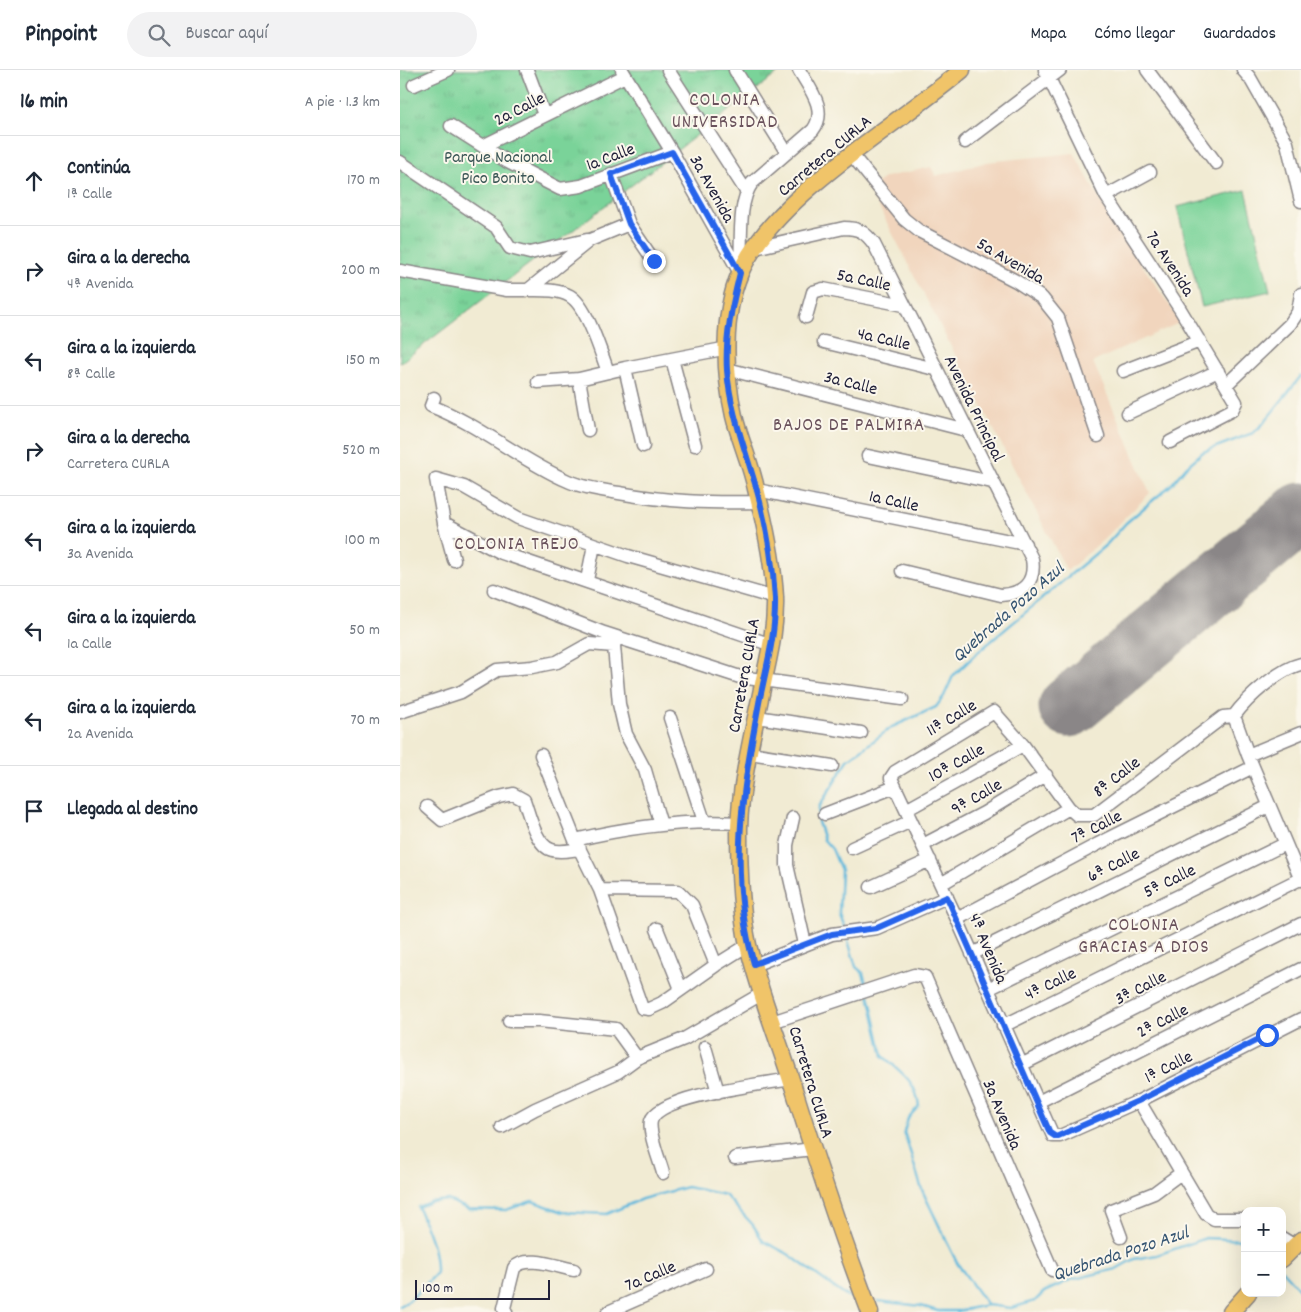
<!DOCTYPE html>
<html lang="es">
<head>
<meta charset="utf-8">
<style>
	:root { --surface:#fff; --page:#f2f2f3; --text:#1f2937; --muted:#747a83; --line:#e0e1e3 }
	body { margin:0; font-family:Dekko,sans-serif; background:var(--page); color:var(--text) }
	.controls { position:absolute; right:15px; bottom:15px; display:grid; overflow:hidden; border-radius:10px; box-shadow:0 5px 20px #0002 }
	.controls button { width:45px; height:45px; display:grid; place-items:center; padding:0; border:0; border-bottom:1px solid var(--line); background:var(--surface); color:var(--text); font:25px sans-serif }
	.scale { position:absolute; left:15px; bottom:12px; width:135px; box-sizing:border-box; padding-left:5px; border:2px solid #22223b; border-top:0; font-size:14px; line-height:18px; white-space:nowrap; color:#22223b; -webkit-text-stroke:4px #fbf7ec; paint-order:stroke }
	.stop { position:absolute; width:15px; height:15px; margin:-11px; border:4px solid #2563eb; border-radius:50%; background:#fff }
	.stop.end { background:#2563eb; border-color:#fff; box-shadow:0 1px 5px #0008 }
	.list { margin:0; padding:0; list-style:none }
	h2 { display:flex; justify-content:space-between; align-items:center; height:65px; margin:0; padding:0 20px; font-size:21px }
	h2 small { font-size:16px; font-weight:400; color:var(--muted) }
	.list li { display:grid; grid-template-columns:32px 1fr auto; gap:15px; align-items:center; box-sizing:border-box; height:90px; padding:0 20px; border-top:1px solid var(--line) }
	.list b { display:block; font-size:19px; white-space:nowrap }
	.list p { margin:0; font-size:16px; white-space:nowrap; color:var(--muted) }
	.list em { font-size:16px; font-style:normal; color:var(--muted) }
	.icon { flex:none; width:28px; height:28px; fill:none; stroke:currentColor; stroke-width:2; stroke-linecap:round; stroke-linejoin:round }
	.map { position:relative; flex:none; width:901px; height:1242px; overflow:hidden }
	header { display:flex; align-items:center; gap:30px; box-sizing:border-box; height:70px; padding:0 25px; background:var(--surface); border-bottom:1px solid var(--line) }
	header strong { font-size:24px }
	nav { display:flex; gap:28px; margin-inline-start:auto; font-size:18px }
	.search { width:350px; height:45px; background:var(--page); display:flex; align-items:center; gap:12px; box-sizing:border-box; padding:0 18px; border-radius:28px; color:var(--muted); font-size:19px }
	main { display:flex }
	aside { flex:1; background:var(--surface) }
	.map>svg:first-child { display:block }
	.built { fill:#f1d5bd }
	.park { fill:url(#park-tufts); stroke:#4e7a6a }
	.pitch { fill:#7ad399; stroke:#4e7a6a }
	.lines { fill:none; stroke-linecap:round; stroke-linejoin:round }
	.stream { stroke:#5eb8dc; stroke-width:2.5 }
	.runway { stroke:#8a8687; stroke-width:61 }
	.minor-casing { stroke:#8a8687; stroke-width:15 }
	.major-casing { stroke:#8a8687; stroke-width:19 }
	.minor { stroke:#fff; stroke-width:12 }
	.major { stroke:#f0c469; stroke-width:16 }
	.route { stroke:#2563eb; stroke-width:6 }
	.labels { text-anchor:middle; stroke-width:4; stroke-linejoin:round; paint-order:stroke }
	.street-label { font-size:18px; fill:#22223b; stroke:#fbf7ec }
	.park-label { font-size:18px; fill:#3c5757; stroke:#fbf7ec }
	.neighbourhood-label { font-size:19px; letter-spacing:1px; fill:#6a525c; stroke:#fbf7ec }
	.water-label { font-size:19px; font-style:italic; fill:#375673; stroke:#fbf7ec }
</style>
</head>
<body>
<header>
<strong>Pinpoint</strong>
<div class="search"><svg class="icon" aria-label="search" viewBox="0 0 24 24"><circle cx="10" cy="10" r="6"/><path d="M15 15l6 6"/></svg>Buscar aquí</div>
<nav><a>Mapa</a><a>Cómo llegar</a><a>Guardados</a></nav>
</header>
<main>
<aside>
<h2>16 min<small>A pie · 1.3 km</small></h2>
<ul class="list">
<li><svg class="icon" aria-label="ahead" viewBox="0 0 24 24"><path d="M12 20V5M6 11l6-6 6 6"/></svg><div><b>Continúa</b><p>1ª Calle</p></div><em>170 m</em></li>
<li><svg class="icon" aria-label="right" viewBox="0 0 24 24"><path d="M7 20v-9h11M14 6l5 5-5 5"/></svg><div><b>Gira a la derecha</b><p>4ª Avenida</p></div><em>200 m</em></li>
<li><svg class="icon" aria-label="left" viewBox="0 0 24 24"><path d="M17 20v-9H6M10 6l-5 5 5 5"/></svg><div><b>Gira a la izquierda</b><p>8ª Calle</p></div><em>150 m</em></li>
<li><svg class="icon" aria-label="right" viewBox="0 0 24 24"><path d="M7 20v-9h11M14 6l5 5-5 5"/></svg><div><b>Gira a la derecha</b><p>Carretera CURLA</p></div><em>520 m</em></li>
<li><svg class="icon" aria-label="left" viewBox="0 0 24 24"><path d="M17 20v-9H6M10 6l-5 5 5 5"/></svg><div><b>Gira a la izquierda</b><p>3a Avenida</p></div><em>100 m</em></li>
<li><svg class="icon" aria-label="left" viewBox="0 0 24 24"><path d="M17 20v-9H6M10 6l-5 5 5 5"/></svg><div><b>Gira a la izquierda</b><p>1a Calle</p></div><em>50 m</em></li>
<li><svg class="icon" aria-label="left" viewBox="0 0 24 24"><path d="M17 20v-9H6M10 6l-5 5 5 5"/></svg><div><b>Gira a la izquierda</b><p>2a Avenida</p></div><em>70 m</em></li>
<li><svg class="icon" aria-label="arrive" viewBox="0 0 24 24"><path d="M6 21V4h12l-3 4 3 4H6"/></svg><div><b>Llegada al destino</b></div></li>
</ul>
</aside>
<div class="map">
<svg width="901" height="1242" viewBox="0 0 901 1242">
	<defs>
		<pattern id="park-tufts" width="24" height="20" patternUnits="userSpaceOnUse" patternTransform="scale(1.25)"><rect width="24" height="20" fill="#7ad399"/><path d="M3 7l-1-3M5 7V3M7 7l1-3M15 17l-1-3M17 17v-4M19 17l1-3" fill="none" stroke="#69b585"/></pattern>
	</defs>
	<rect width="100%" height="100%" fill="#fbf7ec"/>
	<filter id="ink" filterUnits="userSpaceOnUse"><feTurbulence type="fractalNoise" baseFrequency=".02" numOctaves="2"/><feDisplacementMap in="SourceGraphic" scale="10" xChannelSelector="R" yChannelSelector="G"/><feConvolveMatrix kernelMatrix="1 2 1 2 8 2 1 2 1" color-interpolation-filters="sRGB"/></filter>
	<filter id="wash" filterUnits="userSpaceOnUse"><feTurbulence type="fractalNoise" baseFrequency=".0096" numOctaves="4" result="noise"/><feDisplacementMap in="SourceGraphic" scale="20" xChannelSelector="R" yChannelSelector="G"/><feGaussianBlur stdDeviation="1.12" result="paint"/><feColorMatrix in="noise" values="0 0 0 0 0 0 0 0 0 0 0 0 0 0 0 0 0 1.4 0 .05"/><feComposite in="paint" operator="in"/></filter>
	<g filter="url(#wash)">
		<rect width="100%" height="100%" fill="#f1ebd3"/>
		<path class="built" d="M674,83L711,150L781,252L693,292L750,423L703,470L667,501L469,118L486,107L531,97L536,106L587,92Z"/>
		<path class="park" d="M0,0H382L0,293Z"/>
		<path class="pitch" d="M846,120L870,221L802,237L777,137Z"/>
		<g class="lines">
			<path class="stream" d="M444,857L439,843L441,800L432,779L424,770L418,752L419,737L448,690L492,657L536,637L544,626L553,606L577,583L707,474L726,453L771,415L786,397L803,382L853,363L862,355L901,306
				M447,867L456,897L463,903L467,917
				M469,925L483,986C500,1002 516,1010 519,1036L508,1048L504,1062L522,1120L557,1193L587,1235L611,1238L635,1231L644,1222L670,1210L716,1199L734,1189L757,1185L806,1168L845,1170
				M882,1200L901,1221
				M478,1231L521,1236L538,1241H558L587,1235
				M0,1236L9,1231L36,1204C37,1179 27,1160 18,1137L30,1132L48,1130L68,1139L106,1140L132,1131L163,1142L207,1144L242,1129L287,1117L325,1125L353,1155L363,1171L388,1184L443,1224L453,1228"/>
			<path class="runway" d="M669,637L901,443"/>
		</g>
	</g>
	<g filter="url(#ink)">
		<g class="lines">
			<defs>
				<path id="minor" d="M127,0L144,45
					M222,0L272,82L340,203
					M268,0L346,121
					M335,0L387,83
					M645,0L706,126L780,239L836,332L832,340L770,372
					M747,0L816,93
					M843,0L850,8L887,73L901,131
					M14,15L48,0
					M51,56L106,91L160,119L181,116L272,82
					M565,72L660,0
					M83,76L225,6
					M452,85L504,149L519,161L616,211L642,228L658,248L698,366
					M0,92L96,157L110,178L130,183L187,170
					M211,104L229,154L254,191
					M706,126L750,102
					M355,178L444,158C459,158 465,162 474,174L632,489C636,512 623,524 601,525L502,501
					M0,201L107,220H128L190,170L229,154
					M340,201C342,175 337,133 352,113L413,60C428,40 410,19 399,0
					M128,220C141,220 158,219 170,226C187,236 201,283 208,302
					M406,247L413,222L423,219L504,235
					M424,272L535,299
					M272,289L295,375
					M225,298L243,376
					M327,299L566,360
					M723,301L800,271
					M179,309L188,360
					M138,312L179,309L225,298L328,278
					M826,315L890,254L898,242L901,224
					M34,328L31,336C80,355 120,390 168,411C183,418 202,420 219,423C269,432 308,433 359,432
					M728,343L818,301
					M468,386L592,412
					M357,420L625,474
					M44,453L99,482L372,575
					M54,490L44,453L36,409L64,417L118,448L228,486L375,528
					M187,510L194,475
					M94,520L204,563L340,607L502,629
					M216,568L214,576L219,634L226,664L245,700L261,755
					M901,594C879,599 847,628 834,646L823,647L694,745H677L669,738L623,675L594,642L495,702L491,708L557,849L653,1066H660L739,1031L901,949
					M0,642L61,622L97,600L132,597L157,592L189,574L214,576
					M834,646L848,685L901,810
					M357,647L461,663
					M270,648L304,751
					M350,683L432,696
					M141,685L175,770L200,820L242,938L249,939L262,933L316,895L348,875
					M848,685L901,663
					M27,737L42,750L99,727L113,724L124,730C129,744 136,776 152,780C160,783 171,780 180,779
					M506,740L623,675
					M425,744L495,717
					M393,748L387,775V795L405,874
					M175,770C229,757 284,750 339,753
					M523,775L584,743L646,705
					M452,778L511,751
					M541,814L669,738
					M471,817L530,790
					M200,820L278,821L292,835L316,895
					M557,849L698,774L853,697
					M257,859L281,919
					M572,884L869,736
					M354,895L432,864L477,858L547,827
					M588,919L885,774
					M109,951H139L216,959L237,988
					M372,952L514,905L525,907L652,1200
					M603,956L900,809
					M305,977L318,1022
					M621,995L901,854
					M739,1031L806,1144L814,1149H845
					M638,1032L901,899
					M102,1057L135,1039L218,1002L237,988L284,969L363,923
					M335,1088L413,1079
					M263,1103C260,1091 248,1063 251,1051C258,1025 365,1014 391,1009
					M721,1167L711,1140L754,1123L781,1103
					M882,1168L895,1176
					M106,1242L104,1238L114,1198C126,1184 158,1197 174,1200
					M208,1242L306,1199"/>
				<path id="major" d="M882,1189L901,1170
					M470,1242C441,1167 416,1090 392,1013C378,968 359,922 348,875C340,838 339,797 339,759C340,712 355,655 364,609C370,581 376,556 375,527C373,491 365,454 356,419C351,394 340,371 334,346C324,302 322,246 340,203C374,125 497,56 562,0
					M831,1242L848,1223"/>
			</defs>
			<use href="#minor" class="minor-casing"/>
			<use href="#major" class="major-casing"/>
			<use href="#minor" class="minor"/>
			<use href="#major" class="major"/>
		</g>
	</g>
	<g class="lines" filter="url(#ink)">
		<path class="route" d="M254,191L229,154L211,104L272,82L340,203C332,235 325,267 327,300C330,341 345,378 356,417C366,452 373,492 375,529C376,564 366,598 359,633C342,723 328,804 354,894L432,864L477,858L547,827L650,1063L656,1067L738,1031L867,965"/>
	</g>
	<g class="labels">
		<g class="street-label">
			<text transform="translate(119 38) rotate(-27)" y="6">2a Calle</text>
			<text transform="translate(424 85) rotate(-40)" y="6">Carretera CURLA</text>
			<text transform="translate(210 86) rotate(-21)" y="6">1a Calle</text>
			<text transform="translate(313 118) rotate(61)" y="6">3a Avenida</text>
			<text transform="translate(611 190) rotate(30)" y="6">5a Avenida</text>
			<text transform="translate(771 193) rotate(57)" y="6">7a Avenida</text>
			<text transform="translate(464 209) rotate(12)" y="6">5a Calle</text>
			<text transform="translate(484 268) rotate(13)" y="6">4a Calle</text>
			<text transform="translate(451 312) rotate(14)" y="6">3a Calle</text>
			<text transform="translate(575 338) rotate(64)" y="6">Avenida Principal</text>
			<text transform="translate(494 430) rotate(12)" y="6">1a Calle</text>
			<text transform="translate(343 605) rotate(-80)" y="6">Carretera CURLA</text>
			<text transform="translate(551 647) rotate(-31)" y="6">11ª Calle</text>
			<text transform="translate(556 692) rotate(-29)" y="6">10ª Calle</text>
			<text transform="translate(716 706) rotate(-38)" y="6">8ª Calle</text>
			<text transform="translate(576 726) rotate(-30)" y="6">9ª Calle</text>
			<text transform="translate(696 756) rotate(-27)" y="6">7ª Calle</text>
			<text transform="translate(713 794) rotate(-27)" y="6">6ª Calle</text>
			<text transform="translate(769 810) rotate(-26)" y="6">5ª Calle</text>
			<text transform="translate(589 878) rotate(67)" y="6">4ª Avenida</text>
			<text transform="translate(650 913) rotate(-26)" y="6">4ª Calle</text>
			<text transform="translate(740 917) rotate(-27)" y="6">3ª Calle</text>
			<text transform="translate(762 950) rotate(-27)" y="6">2ª Calle</text>
			<text transform="translate(768 996) rotate(-27)" y="6">1ª Calle</text>
			<text transform="translate(412 1012) rotate(73)" y="6">Carretera CURLA</text>
			<text transform="translate(603 1044) rotate(67)" y="6">3a Avenida</text>
			<text transform="translate(250 1205) rotate(-23)" y="6">7a Calle</text>
		</g>
		<g class="park-label">
			<text x="98" y="92">Parque Nacional<tspan x="98" dy="21">Pico Bonito</tspan></text>
		</g>
		<g class="neighbourhood-label">
			<text x="325" y="35">COLONIA<tspan x="325" dy="22">UNIVERSIDAD</tspan></text>
			<text x="449" y="360">BAJOS DE PALMIRA</text>
			<text x="117" y="479">COLONIA TREJO</text>
			<text x="744" y="860">COLONIA<tspan x="744" dy="22">GRACIAS A DIOS</tspan></text>
		</g>
		<g class="water-label">
			<text transform="translate(607 541) rotate(-41)" y="7">Quebrada Pozo Azul</text>
			<text transform="translate(720 1182) rotate(-18)" y="7">Quebrada Pozo Azul</text>
		</g>
	</g>
</svg>
<div class="controls">
<button>+</button>
<button>−</button>
</div>
<div class="scale">100 m</div>
<div class="stop" style="left:867px;top:965px"></div>
<div class="stop end" style="left:254px;top:191px"></div>
</div>
</main>
</body>
</html>
